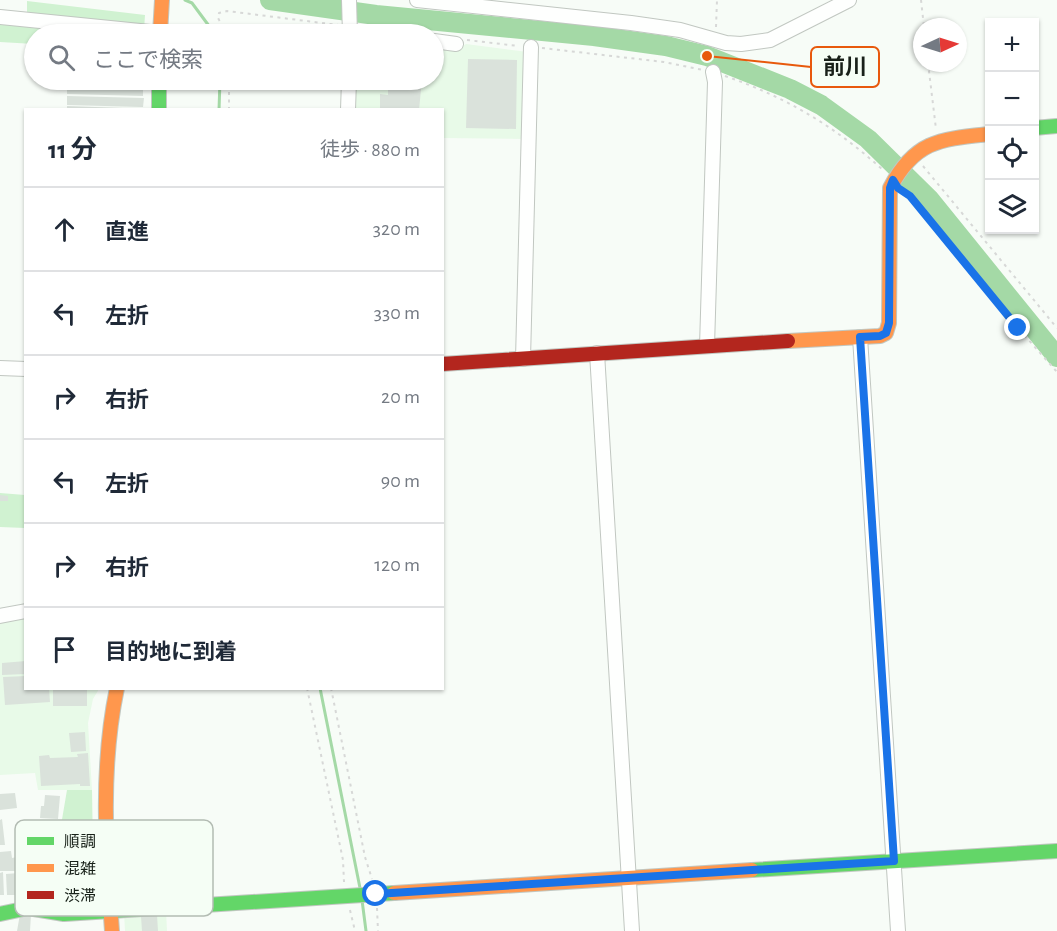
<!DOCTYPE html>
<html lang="ja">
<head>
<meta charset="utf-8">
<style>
	:root { --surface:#fff; --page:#f6f6f7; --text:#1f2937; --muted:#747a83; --line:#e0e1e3 }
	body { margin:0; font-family:"Alegreya Sans","Noto Sans JP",sans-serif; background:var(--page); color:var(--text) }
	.controls { position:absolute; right:18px; top:18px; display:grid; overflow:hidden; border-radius:0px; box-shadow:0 2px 4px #0004 }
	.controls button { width:54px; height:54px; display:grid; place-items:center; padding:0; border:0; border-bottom:2px solid var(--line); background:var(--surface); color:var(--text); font:30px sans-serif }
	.compass { position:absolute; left:913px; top:18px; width:54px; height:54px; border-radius:50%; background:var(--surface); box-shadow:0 2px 4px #0004; rotate:86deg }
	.stop { position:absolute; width:18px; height:18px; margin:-14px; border:4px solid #1a73e8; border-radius:50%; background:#fff }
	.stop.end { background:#1a73e8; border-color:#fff; box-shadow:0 2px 6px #0008 }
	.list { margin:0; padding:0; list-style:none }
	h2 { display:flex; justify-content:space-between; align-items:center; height:78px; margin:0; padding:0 24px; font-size:26px }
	h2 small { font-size:20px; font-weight:400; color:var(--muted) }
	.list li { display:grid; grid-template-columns:39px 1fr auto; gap:18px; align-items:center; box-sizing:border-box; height:84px; padding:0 24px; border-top:2px solid var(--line) }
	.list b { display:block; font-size:22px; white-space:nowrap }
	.list em { font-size:20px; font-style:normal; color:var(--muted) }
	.icon { flex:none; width:33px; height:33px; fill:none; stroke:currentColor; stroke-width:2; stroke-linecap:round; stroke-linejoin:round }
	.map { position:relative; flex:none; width:1057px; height:931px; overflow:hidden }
	.search { position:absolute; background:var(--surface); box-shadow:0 2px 4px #0004; left:24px; top:24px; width:420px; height:66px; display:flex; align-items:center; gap:15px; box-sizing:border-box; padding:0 21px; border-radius:33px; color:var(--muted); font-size:22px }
	.panel { position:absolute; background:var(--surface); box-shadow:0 2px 4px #0004; left:24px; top:108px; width:420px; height:582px; border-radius:0px }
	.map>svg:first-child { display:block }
	.built { fill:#e8fae8 }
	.green { fill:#d0f2d1 }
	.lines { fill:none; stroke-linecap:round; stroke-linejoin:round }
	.stream { stroke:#a4d9a6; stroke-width:3 }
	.river { stroke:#a4d9a6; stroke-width:20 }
	.building { fill:#dae2db }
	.street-casing { stroke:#c1c7c1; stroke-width:16 }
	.fast-casing { stroke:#c1c7c1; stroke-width:16 }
	.slow-casing { stroke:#c1c7c1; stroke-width:16 }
	.jam-casing { stroke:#c1c7c1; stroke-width:16 }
	.path { stroke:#d7d8d7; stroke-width:2; stroke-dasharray:3 4.5; stroke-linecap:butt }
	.street { stroke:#fefffe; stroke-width:14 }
	.fast { stroke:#63d668; stroke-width:14 }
	.slow { stroke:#ff974d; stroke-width:14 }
	.jam { stroke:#b3261e; stroke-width:14 }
	.route { stroke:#1a73e8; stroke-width:8 }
	.key { fill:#f5fef5; stroke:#b3bcb3; stroke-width:1.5 }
	.key-label { font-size:16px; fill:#182119 }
	.leader { fill:none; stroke:#e8590c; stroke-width:2 }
	.callout-dot { fill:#e8590c; stroke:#f5fef5; stroke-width:2 }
	.callout { fill:#f5fef5; stroke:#e8590c; stroke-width:2 }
	.callout-label { font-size:22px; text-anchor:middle; font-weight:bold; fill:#182119 }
</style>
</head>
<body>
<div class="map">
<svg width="1057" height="931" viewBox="0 0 1057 931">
	<rect width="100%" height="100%" fill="#f7fcf7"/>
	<path class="built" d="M466,44L528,52L524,139L443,138L442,110H353L354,80H434V46L459,49Z
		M25,616L26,688L99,689L93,699L88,723L92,790H38L35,773L0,775V620Z
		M166,910L167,931H125L124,912Z"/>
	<path class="green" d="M27,1L145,15L144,30L27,16Z
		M0,20L67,27L66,34H34V44L0,42Z
		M0,493L25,495V528L0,527Z
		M67,790H92L93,852L83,858L64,851L58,843Z"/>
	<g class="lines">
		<path class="stream" d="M185,0L192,3L215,34
			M219,110L220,80
			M320,688L360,888
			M362,900L366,931"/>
		<path class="river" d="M270,0L376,15L594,36L666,46L707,56L790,89L821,105L868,139L930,200L1057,357"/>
	</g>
	<path class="building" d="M468,59L517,60L516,129L466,128Z
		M388,80H422L419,110H380V94L388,95Z
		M67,86L143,87V96L67,94Z
		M67,96L144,98L143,107L67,105Z
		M67,106L123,108V110H67Z
		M0,495L8,496V501H0Z
		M26,661V674L2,675V663Z
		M26,676V688H49L50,702L5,705L3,677Z
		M53,688H87V706H53Z
		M85,732L86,751L71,752L69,733Z
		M88,753L90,786H80V784L41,786L39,756L49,755L50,758L78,757L77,754Z
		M15,793L17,808L0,810V794Z
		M45,795L60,796L58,819L40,818L41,806H44Z
		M2,819L5,845H0V820Z
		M11,851L12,858L17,857L18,871H0V852Z
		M3,872L4,895H0V873Z
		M19,873L20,895H7L6,874Z
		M20,914H31L30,931H17Z
		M157,915L158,931H142L141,916Z"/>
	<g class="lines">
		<defs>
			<path id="street" d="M349,0L350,34
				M417,0L631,23L680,30L726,43L741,44L770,40L849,0
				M0,17L160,33
				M350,33L365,34
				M434,41L456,44
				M348,110L349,80
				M860,337L898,931
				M707,346L715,82L713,72
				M597,353L632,931
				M523,359L531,47
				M0,368L26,369
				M0,616L26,611"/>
			<path id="fast" d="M159,80V110
				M1034,128L1057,126
				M752,870L1057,851
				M0,914L28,908L64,914L394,893"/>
			<path id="slow" d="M160,34L162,0
				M788,341L880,336L886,333L889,323L890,188C915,140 941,139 990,134
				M394,893L752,870
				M112,931C106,849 100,769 117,688"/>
			<path id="jam" d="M442,364L788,341"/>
		</defs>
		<use href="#street" class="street-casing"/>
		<use href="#fast" class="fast-casing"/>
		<use href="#slow" class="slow-casing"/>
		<use href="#jam" class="jam-casing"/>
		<path class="path" d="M921,0L924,27
			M716,27L717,0
			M227,34L218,18L219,13L227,11L338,25
			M467,40L518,46
			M542,48L664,62L703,70
			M928,63L936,129
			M725,76C786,97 836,127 884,171
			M229,110V80
			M923,166L1057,328
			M904,192L910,196L1018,328L1057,372
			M307,688L343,860L344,882
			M331,688L365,857L372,879
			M377,908L378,931
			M350,910L355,931"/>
		<use href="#street" class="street"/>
		<use href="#fast" class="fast"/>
		<use href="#slow" class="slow"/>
		<use href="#jam" class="jam"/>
	</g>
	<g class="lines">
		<path class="route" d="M376,894L894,861L860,337L880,336L886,333L889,323L890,188L893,180L898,188L910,196L1018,328"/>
	</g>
	<rect x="15" y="820" width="198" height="96" rx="9" class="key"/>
	<rect x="27" y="837" width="27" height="8" fill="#63d668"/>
	<rect x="27" y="864" width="27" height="8" fill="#ff974d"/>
	<rect x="27" y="891" width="27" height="8" fill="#b3261e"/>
	<g class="key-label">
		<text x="64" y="847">順調</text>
		<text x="64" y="874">混雑</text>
		<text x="64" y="901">渋滞</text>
	</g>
	<path class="leader" d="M707 56L811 67"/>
	<circle class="callout-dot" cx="707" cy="56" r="6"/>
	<rect class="callout" x="811" y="47" width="68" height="40" rx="6"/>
	<g class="callout-label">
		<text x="845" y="74">前川</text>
	</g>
</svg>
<div class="controls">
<button>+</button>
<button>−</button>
<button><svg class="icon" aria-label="locate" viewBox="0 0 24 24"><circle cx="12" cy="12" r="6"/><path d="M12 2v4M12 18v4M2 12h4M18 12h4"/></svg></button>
<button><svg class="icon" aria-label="layers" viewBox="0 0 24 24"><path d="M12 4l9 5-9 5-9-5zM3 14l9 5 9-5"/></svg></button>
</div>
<svg class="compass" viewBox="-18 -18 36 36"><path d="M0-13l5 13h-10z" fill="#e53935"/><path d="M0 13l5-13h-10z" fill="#747a83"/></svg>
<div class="stop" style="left:376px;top:894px"></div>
<div class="stop end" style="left:1018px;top:328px"></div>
<div class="search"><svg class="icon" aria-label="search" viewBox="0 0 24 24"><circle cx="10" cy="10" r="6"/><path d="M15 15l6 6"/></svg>ここで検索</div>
<section class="panel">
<h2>11 分<small>徒歩 · 880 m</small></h2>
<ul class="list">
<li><svg class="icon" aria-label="ahead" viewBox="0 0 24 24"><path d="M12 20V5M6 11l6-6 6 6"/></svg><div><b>直進</b></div><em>320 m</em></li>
<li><svg class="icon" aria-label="left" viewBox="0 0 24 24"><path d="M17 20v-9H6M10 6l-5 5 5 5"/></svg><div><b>左折</b></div><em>330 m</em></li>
<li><svg class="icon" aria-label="right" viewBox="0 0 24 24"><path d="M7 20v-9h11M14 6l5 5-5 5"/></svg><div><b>右折</b></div><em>20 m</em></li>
<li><svg class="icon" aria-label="left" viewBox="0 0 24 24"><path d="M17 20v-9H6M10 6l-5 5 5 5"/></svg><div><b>左折</b></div><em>90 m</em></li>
<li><svg class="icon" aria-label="right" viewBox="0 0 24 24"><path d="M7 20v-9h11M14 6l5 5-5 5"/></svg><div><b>右折</b></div><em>120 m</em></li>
<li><svg class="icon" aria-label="arrive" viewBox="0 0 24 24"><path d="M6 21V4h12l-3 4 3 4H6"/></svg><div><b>目的地に到着</b></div></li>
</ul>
</section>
</div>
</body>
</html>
